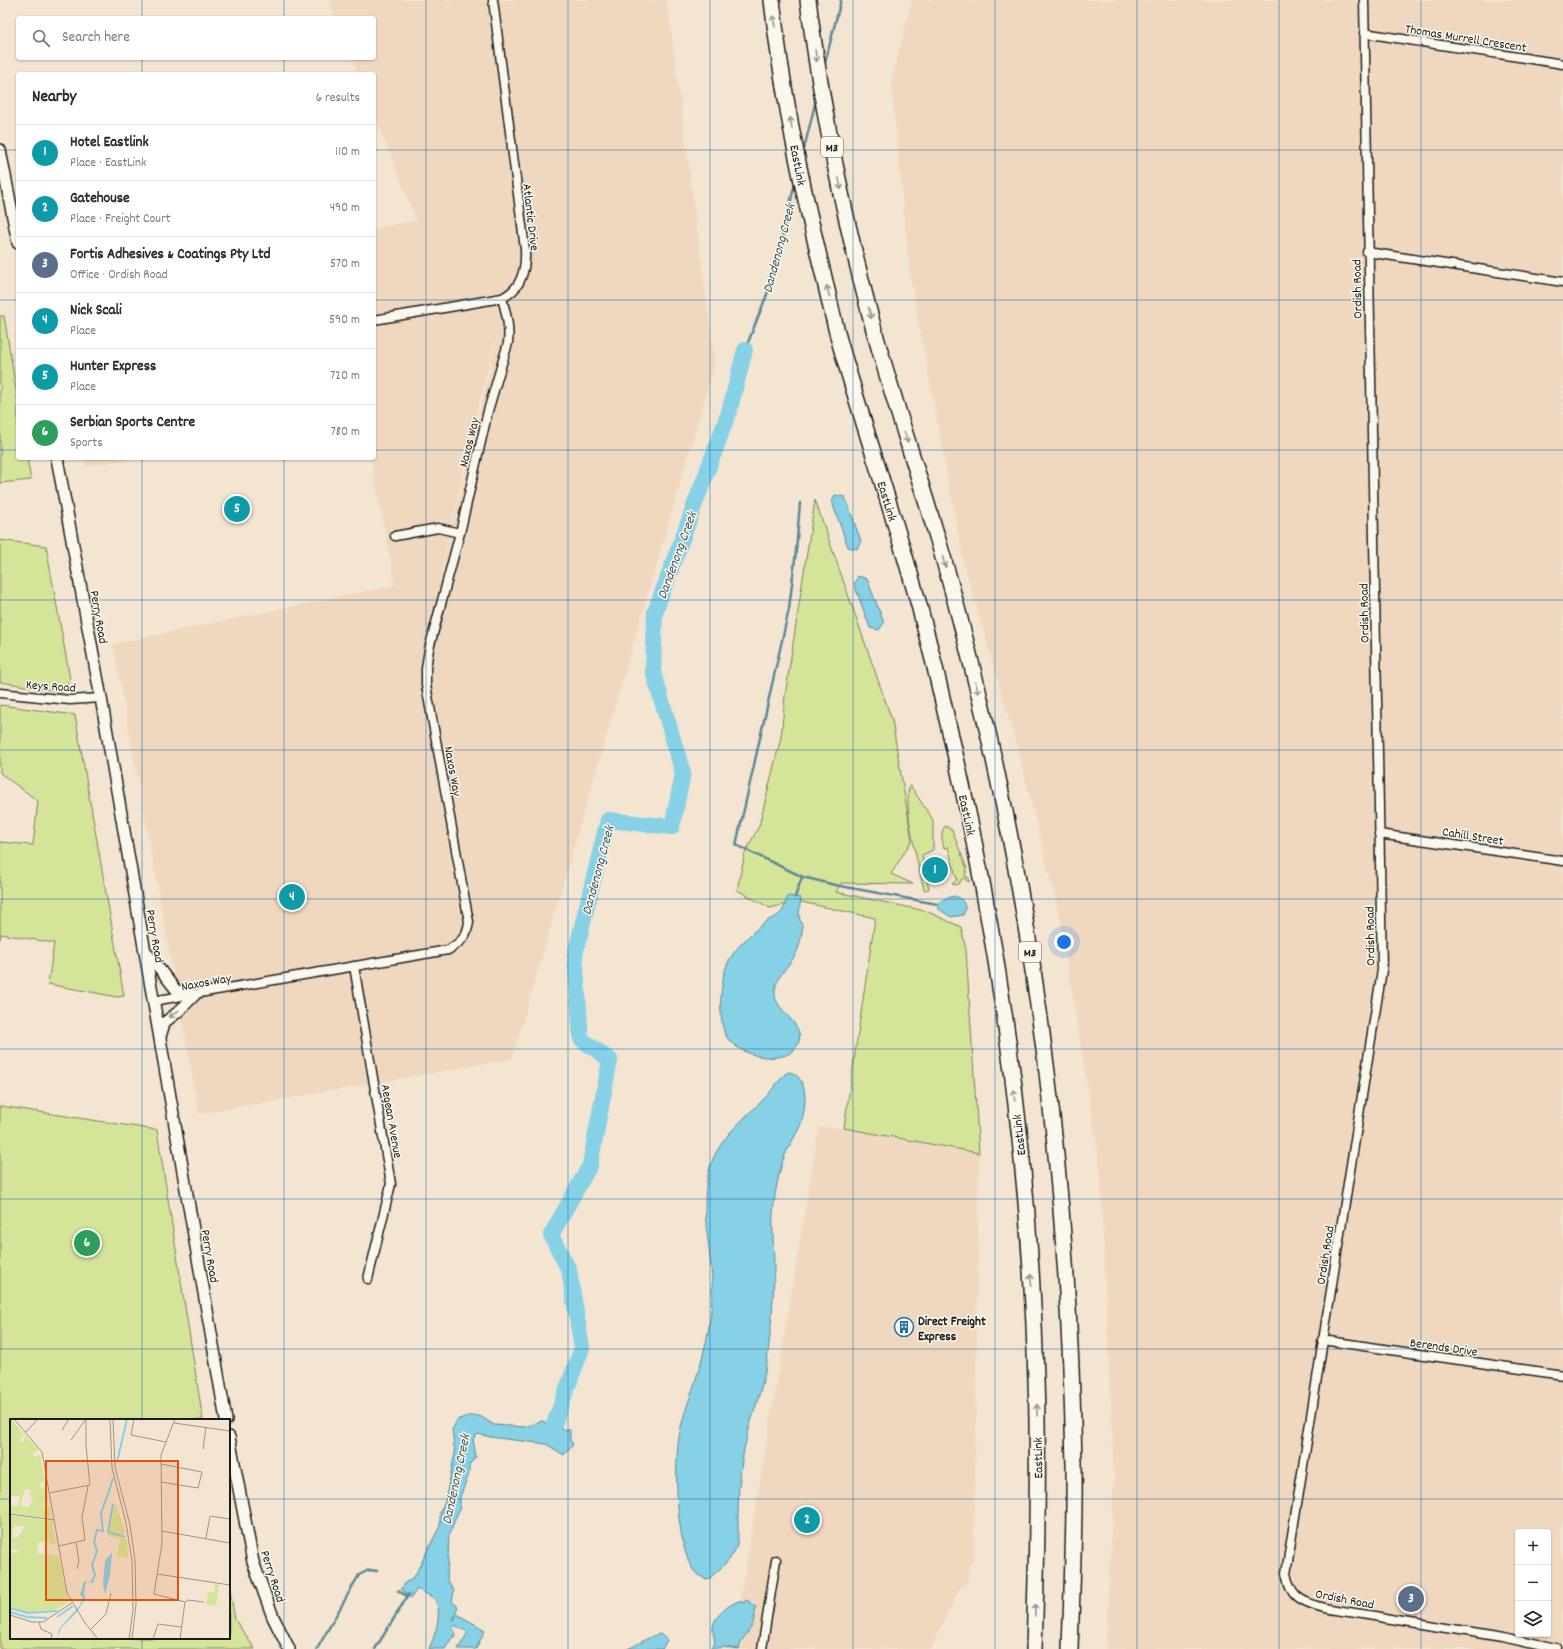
<!DOCTYPE html>
<html lang="en">
<head>
<meta charset="utf-8">
<style>
	:root { --surface:#fff; --page:#f2f2f3; --text:#2b2b33; --muted:#7c7c81; --line:#e1e1e2; --accent:#b45309 }
	body { margin:0; font-family:Dekko,sans-serif; background:var(--page); color:var(--text) }
	.controls { position:absolute; right:12px; bottom:12px; display:grid; overflow:hidden; border-radius:4px; box-shadow:0 1px 3px #0004 }
	.controls button { width:36px; height:36px; display:grid; place-items:center; padding:0; border:0; border-bottom:1px solid var(--line); background:var(--surface); color:var(--text); font:20px sans-serif }
	.you { position:absolute; left:1064px; top:942px; width:14px; height:14px; margin:-10px; border:3px solid #fff; border-radius:50%; background:#1a73e8; box-shadow:0 0 0 6px #1a73e833 }
	.badge { display:grid; place-items:center; width:26px; height:26px; border-radius:50%; background:var(--accent); color:#fff; font-size:13px; font-weight:700 }
	.pin { position:absolute; translate:-50% -50%; border:2px solid #fff; box-shadow:0 1px 4px #0006 }
	.list { margin:0; padding:0; list-style:none }
	h2 { display:flex; justify-content:space-between; align-items:center; height:52px; margin:0; padding:0 16px; font-size:17px }
	h2 small { font-size:13px; font-weight:400; color:var(--muted) }
	.list li { display:grid; grid-template-columns:26px 1fr auto; gap:12px; align-items:center; box-sizing:border-box; height:56px; padding:0 16px; border-top:1px solid var(--line) }
	.list b { display:block; font-size:15px; white-space:nowrap }
	.list p { margin:0; font-size:13px; white-space:nowrap; color:var(--muted) }
	.list em { font-size:13px; font-style:normal; color:var(--muted) }
	.icon { flex:none; width:22px; height:22px; fill:none; stroke:currentColor; stroke-width:2; stroke-linecap:round; stroke-linejoin:round }
	.map { position:relative; flex:none; width:1563px; height:1649px; overflow:hidden }
	.search { position:absolute; background:var(--surface); box-shadow:0 1px 3px #0004; left:16px; top:16px; width:360px; height:44px; display:flex; align-items:center; gap:10px; box-sizing:border-box; padding:0 14px; border-radius:4px; color:var(--muted); font-size:15px }
	.panel { position:absolute; background:var(--surface); box-shadow:0 1px 3px #0004; left:16px; top:72px; width:360px; height:388px; border-radius:4px }
	.map>svg:first-child { display:block }
	.built { fill:#efd8bf; fill-rule:evenodd }
	.green { fill:#d4e599; stroke:#78805a }
	.water { fill:#86d1e6; stroke:#5c8995 }
	.lines { fill:none; stroke-linecap:round; stroke-linejoin:round }
	.stream { stroke:#5c8995; stroke-width:2.5 }
	.river { stroke:#86d1e6; stroke-width:16 }
	.minor-casing { stroke:#1c1c1c; stroke-width:11 }
	.tertiary-casing { stroke:#1c1c1c; stroke-width:13 }
	.secondary-casing { stroke:#1c1c1c; stroke-width:14 }
	.motorway-casing { stroke:#1c1c1c; stroke-width:18 }
	.minor { stroke:#fbf7ec; stroke-width:8 }
	.tertiary { stroke:#fbf7ec; stroke-width:10 }
	.secondary { stroke:#fbf7ec; stroke-width:11 }
	.motorway { stroke:#fbf7ec; stroke-width:15 }
	.oneway { stroke:#97948e }
	.grid { fill:none; stroke:#1f6fb2; stroke-width:1; stroke-opacity:0.55 }
	.labels { text-anchor:middle; stroke-width:3; stroke-linejoin:round; paint-order:stroke }
	.shield { fill:#fbf7ec; stroke:#5f5e5a; stroke-width:1 }
	.shield-label { font-size:12px; font-weight:bold; fill:#1c1c1c }
	.street-label { font-size:13px; fill:#1c1c1c; stroke:#fbf7ec }
	.poi-label { font-size:13px; font-weight:bold; fill:#1c1c1c; stroke:#fbf7ec; text-anchor:start }
	.water-label { font-size:14px; font-style:italic; fill:#415b63; stroke:#fbf7ec }
	.inset-river { fill:none; stroke:#86d1e6; stroke-width:2 }
	.inset-road { fill:none; stroke:#9e9589; stroke-width:1 }
	.view { fill:#de560d; fill-opacity:0.15; stroke:#de560d; stroke-width:2 }
	.inset-edge { fill:none; stroke:#1c1c1c; stroke-width:2 }
</style>
</head>
<body>
<div class="map">
<svg width="1563" height="1649" viewBox="0 0 1563 1649">
	<rect width="100%" height="100%" fill="#f4e5d2"/>
	<filter id="ink" filterUnits="userSpaceOnUse"><feTurbulence type="fractalNoise" baseFrequency=".025" numOctaves="2"/><feDisplacementMap in="SourceGraphic" scale="8" xChannelSelector="R" yChannelSelector="G"/><feConvolveMatrix kernelMatrix="1 2 1 2 8 2 1 2 1" color-interpolation-filters="sRGB"/></filter>
	<g filter="url(#ink)">
		<path class="built" d="M328,0H667L715,364L512,1059L199,1114L113,644L395,585L371,458H374V229L416,220L374,114V74H358L352,58H374V18H336ZM496,338H497L434,603L478,408Z
			M912,0H1563V1649H1106L1114,1477L1100,1167L1061,922L1018,750L963,561L910,276L891,81ZM1518,1532H1548V1634H1518Z
			M85,458H133L86,467Z
			M819,1127L844,1128L979,1153L974,1558L970,1565L967,1583L959,1589L931,1649H719L738,1612Z"/>
		<path class="green" d="M0,316H4L18,401V458H27L31,480L0,483Z
			M815,500L892,720L912,840L891,874L913,884L841,883L836,892L926,911L961,927L966,950L979,1153L844,1128L875,918L797,901L770,908L737,890L745,853L759,826L781,737L785,696Z
			M0,540L46,546L70,679L64,692L0,682Z
			M0,705L75,715L124,996L117,997L48,984L54,943L1,934L0,939V842L33,845L38,801L0,773Z
			M910,785L933,820V850L922,855L929,889L924,890C919,868 902,804 910,785Z
			M945,826L952,830L967,869L965,876L969,878V882L963,878L957,885L952,884L957,880L948,847L944,848C942,840 940,833 945,826Z
			M0,1106L157,1130L203,1420H11V1638H229V1584L235,1620L255,1649H0Z"/>
		<path class="water" d="M835,495L845,497L861,541L857,549L848,547L832,502Z
			M858,576L867,579L884,623L879,630L870,628L854,584Z
			M788,896L801,898C800,904 799,911 799,917C800,920 801,922 802,925C803,933 800,942 798,949C792,965 774,976 775,994C775,1012 809,1025 797,1046C784,1068 734,1055 725,1034C718,1017 720,981 727,965C733,949 752,933 765,922C770,919 777,917 781,913C784,909 786,901 788,896Z
			M954,896L960,898C965,904 967,908 963,915L951,917L939,909L937,904L944,899Z
			M789,1072C811,1077 806,1113 799,1128C794,1139 787,1149 783,1160C778,1177 774,1196 773,1214C772,1231 774,1248 774,1265C774,1297 771,1329 767,1362C761,1396 747,1427 742,1461C739,1480 738,1499 738,1518C738,1529 739,1538 736,1548C732,1560 718,1570 710,1578L706,1579C702,1577 697,1575 694,1571C676,1547 674,1466 679,1437C682,1418 689,1401 695,1382C704,1354 711,1326 712,1296C714,1254 697,1208 710,1167C719,1139 741,1121 762,1101C770,1093 777,1083 785,1074Z
			M467,1416H480L494,1425L525,1427L542,1421L562,1429L570,1430V1440L573,1445L564,1455L546,1444L490,1437L478,1434L473,1439L476,1457L469,1465V1474L460,1497V1507L449,1535L447,1580L454,1591L452,1602L458,1606L453,1621L457,1614L485,1630L476,1649H458L468,1632L452,1624L456,1635L454,1638L453,1636L445,1649H429C434,1637 445,1609 433,1598C430,1595 422,1592 417,1589L411,1598L401,1589L406,1582L413,1579L440,1526V1512L445,1501L455,1453L452,1430L457,1420Z
			M747,1600L756,1607C755,1614 754,1624 750,1629C745,1636 741,1640 739,1649L724,1647L710,1649L715,1643C715,1637 712,1633 713,1627C714,1616 730,1603 740,1601L743,1603Z
			M660,1634L667,1640L662,1649H627C639,1645 648,1636 660,1634Z"/>
		<g class="lines">
			<path class="stream" d="M824,67L841,0
				M803,153L816,100
				M745,350L771,284L795,183
				M800,503L796,551L789,609L736,845L803,877L835,885L937,904
				M795,897L802,877
				M398,1591L407,1596
				M317,1649L359,1575L369,1570L377,1571
				M375,1649L409,1594"/>
			<path class="river" d="M536,1431L551,1432L582,1348L569,1270L551,1235L590,1165L610,1060L581,1039L575,955L608,820L672,827L683,773L653,671L655,612L729,412L745,350"/>
			<defs>
				<path id="minor" d="M1364,0L1382,970L1286,1573C1290,1597 1302,1602 1324,1608L1502,1637L1556,1649
					M1364,33L1563,64
					M1367,252L1563,282
					M374,320L502,298C522,289 526,269 525,249L493,0
					M395,536L438,528L460,533
					M0,693L70,700L101,698
					M1379,834L1563,861
					M354,966L391,1184L368,1279
					M153,1001L448,950C461,942 467,937 469,922L426,685V668L429,649L460,533L488,411L508,343C510,327 506,313 502,298
					M1322,1340L1563,1375
					M762,1649L776,1560"/>
				<path id="tertiary" d="M144,949L176,990L195,995
					M160,1038L165,1022L178,1012L195,995"/>
				<path id="secondary" d="M0,150L18,243
					M57,458L101,698L226,1420
					M229,1437L253,1562L273,1617L289,1649"/>
				<path id="motorway" d="M772,0C782,92 801,184 823,273C829,298 834,323 841,347C866,433 895,519 919,605C930,646 940,687 949,728C1000,941 1030,1161 1036,1379C1039,1469 1037,1559 1034,1649
					M808,0C822,111 845,222 874,330C894,401 917,470 938,540C954,594 968,649 981,703C1041,953 1069,1208 1074,1464C1075,1525 1072,1587 1070,1649"/>
			</defs>
			<use href="#minor" class="minor-casing"/>
			<use href="#tertiary" class="tertiary-casing"/>
			<use href="#secondary" class="secondary-casing"/>
			<use href="#motorway" class="motorway-casing"/>
			<use href="#minor" class="minor"/>
			<use href="#tertiary" class="tertiary"/>
			<use href="#secondary" class="secondary"/>
			<use href="#motorway" class="motorway"/>
		</g>
		<defs><path id="oneway-shaft" d="M-6 0H5M1.5-3L5.5 0L1.5 3" fill="none" stroke-width="1.6" stroke-linecap="round" stroke-linejoin="round"/></defs>
		<g class="oneway">
			<use href="#oneway-shaft" transform="translate(774 21) rotate(-99)"/>
			<use href="#oneway-shaft" transform="translate(816 56) rotate(82)"/>
			<use href="#oneway-shaft" transform="translate(791 123) rotate(-100)"/>
			<use href="#oneway-shaft" transform="translate(840 184) rotate(79)"/>
			<use href="#oneway-shaft" transform="translate(828 291) rotate(-104)"/>
			<use href="#oneway-shaft" transform="translate(870 313) rotate(76)"/>
			<use href="#oneway-shaft" transform="translate(906 437) rotate(73)"/>
			<use href="#oneway-shaft" transform="translate(944 562) rotate(75)"/>
			<use href="#oneway-shaft" transform="translate(977 688) rotate(76)"/>
			<use href="#oneway-shaft" transform="translate(174 1014) rotate(144)"/>
			<use href="#oneway-shaft" transform="translate(1014 1095) rotate(-97)"/>
			<use href="#oneway-shaft" transform="translate(1031 1280) rotate(-93)"/>
			<use href="#oneway-shaft" transform="translate(1037 1410) rotate(-91)"/>
			<use href="#oneway-shaft" transform="translate(1035 1610) rotate(-88)"/>
		</g>
	</g>
	<path class="grid" d="M142,0V18M284,0V18M426,0V1649M568,0V1649M710,0V1649M853,0V1649M995,0V1649M1137,0V1649M1279,0V1649M1421,0V1649M142,58V74M284,58V74M0,150H18M374,150H1563M0,300H18M374,300H1563M0,450H18M374,450H1563M142,458V1420M284,458V1649M0,600H1563M0,750H1563M0,899H1563M0,1049H1563M0,1199H1563M0,1349H1563M0,1499H11M229,1499H1563M142,1638V1649"/>
	<defs>
		<symbol id="building-ring" viewBox="-11 -11 22 22"><circle r="9.5" fill="#fbf7ec" stroke="#1f6fb2" stroke-width="1.5"/><path d="M-4-6H4V6H1V3H-1V6H-4ZM-2.5-4.3h1.7v1.8h-1.7ZM.8-4.3h1.7v1.8H.8ZM-2.5-1h1.7V.8h-1.7ZM.8-1h1.7V.8H.8Z" fill="#1f6fb2"/></symbol>
	</defs>
	<g fill-rule="evenodd">
		<use href="#building-ring" x="893" y="1316" width="22" height="22"/>
	</g>
	<g class="labels">
		<g class="shield">
			<rect x="821" y="137" width="22" height="20" rx="3"/>
			<rect x="1019" y="942" width="22" height="20" rx="3"/>
		</g>
		<g class="shield-label">
			<text x="832" y="151">M3</text>
			<text x="1030" y="956">M3</text>
		</g>
		<g class="street-label">
			<text transform="translate(1466 37) rotate(9)" y="5">Thomas Murrell Crescent</text>
			<text transform="translate(799 165) rotate(79)" y="5">EastLink</text>
			<text transform="translate(532 217) rotate(83)" y="5">Atlantic Drive</text>
			<text transform="translate(1356 289) rotate(-91)" y="5">Ordish Road</text>
			<text transform="translate(468 442) rotate(-76)" y="5">Naxos Way</text>
			<text transform="translate(888 501) rotate(73)" y="5">EastLink</text>
			<text transform="translate(1363 613) rotate(-91)" y="5">Ordish Road</text>
			<text transform="translate(100 617) rotate(80)" y="5">Perry Road</text>
			<text transform="translate(51 685) rotate(4)" y="5">Keys Road</text>
			<text transform="translate(454 771) rotate(80)" y="5">Naxos Way</text>
			<text transform="translate(968 815) rotate(78)" y="5">EastLink</text>
			<text transform="translate(1473 835) rotate(9)" y="5">Cahill Street</text>
			<text transform="translate(156 936) rotate(80)" y="5">Perry Road</text>
			<text transform="translate(1369 936) rotate(-91)" y="5">Ordish Road</text>
			<text transform="translate(206 981) rotate(-10)" y="5">Naxos Way</text>
			<text transform="translate(393 1121) rotate(80)" y="5">Aegean Avenue</text>
			<text transform="translate(1018 1135) rotate(-96)" y="5">EastLink</text>
			<text transform="translate(1324 1255) rotate(-81)" y="5">Ordish Road</text>
			<text transform="translate(211 1256) rotate(80)" y="5">Perry Road</text>
			<text transform="translate(1444 1346) rotate(8)" y="5">Berends Drive</text>
			<text transform="translate(1037 1458) rotate(-91)" y="5">EastLink</text>
			<text transform="translate(274 1576) rotate(72)" y="5">Perry Road</text>
			<text transform="translate(1345 1598) rotate(11)" y="5">Ordish Road</text>
		</g>
		<g class="poi-label">
			<text x="918" y="1325">Direct Freight<tspan x="918" dy="15">Express</tspan></text>
		</g>
		<g class="water-label">
			<text transform="translate(778 248) rotate(-75)" y="5">Dandenong Creek</text>
			<text transform="translate(676 555) rotate(-70)" y="5">Dandenong Creek</text>
			<text transform="translate(597 870) rotate(-75)" y="5">Dandenong Creek</text>
			<text transform="translate(455 1479) rotate(-78)" y="5">Dandenong Creek</text>
		</g>
	</g>
	<g transform="translate(10 1419)">
		<rect width="220" height="220" fill="#f4e5d2"/>
		<path d="M1,0L14,15L8,23L10,21L13,24L15,16L29,31L23,33L24,38L30,36L35,63H31L30,68L36,69L38,83H34V87L40,88L41,100L0,94V87H8L10,77H0ZM15,70L21,71L20,77L23,78L19,89L10,87ZM105,84L115,111L114,117L113,113V117H106L117,120L118,139L107,137L110,120L98,117ZM0,96L42,102L46,126L40,125V122L29,123L27,134L49,137L58,183L49,190L15,194L0,189V137L3,133L8,134L9,131L0,130ZM4,106L15,108L7,119L2,118ZM205,165L209,166L206,187L196,185L198,173L204,174Z" fill="#d4e599" fill-rule="evenodd"/>
		<path d="M102,133L100,157L95,175L93,165L95,142ZM74,162L84,164L76,163L74,175L76,182L73,183L67,193L51,209L47,220L49,210L70,186L73,178L70,176Z" fill="#86d1e6"/>
		<path class="inset-river" d="M107,43L117,0M99,72L103,59M103,85L98,113L115,118M80,163H82L85,156L82,146L87,132L84,123L87,111L93,112L91,94L99,72M0,189L18,194L47,192M0,193L17,198L37,199M47,198L63,187"/>
		<path class="inset-road" d="M4,0L32,33L57,174L75,204L88,220M100,0L102,49L116,104L122,142L123,191L119,220M103,0L105,48L120,106L125,141L126,185L122,220M124,0L121,16L156,23M165,0L151,36L152,124L144,175L175,183M164,4L220,12M52,11L59,0M16,13L28,0M61,21L76,0M193,30L196,8M151,45L192,53L188,69L151,63M39,74L80,66L76,27V0M0,95L44,101M152,112L220,124M196,119L200,97L220,100M66,124L69,142L67,150M49,127L75,121L72,98L78,67M147,155L220,166M175,183L178,181L194,183M0,196L22,203H33L62,184M29,203L31,210L42,215L41,220M80,211L96,195L101,174M143,220L148,205L171,208M170,220L175,183"/>
		<path class="view" d="M36,42H168V181H36Z"/>
		<rect width="220" height="220" class="inset-edge"/>
	</g>
</svg>
<div class="controls">
<button>+</button>
<button>−</button>
<button><svg class="icon" aria-label="layers" viewBox="0 0 24 24"><path d="M12 4l9 5-9 5-9-5zM3 14l9 5 9-5"/></svg></button>
</div>
<div class="you"></div>
<div class="pin badge" style="left:935px;top:870px;background:#0f9aa8">1</div>
<div class="pin badge" style="left:807px;top:1520px;background:#0f9aa8">2</div>
<div class="pin badge" style="left:1411px;top:1599px;background:#5c6f8a">3</div>
<div class="pin badge" style="left:292px;top:897px;background:#0f9aa8">4</div>
<div class="pin badge" style="left:237px;top:509px;background:#0f9aa8">5</div>
<div class="pin badge" style="left:87px;top:1243px;background:#2e9e5b">6</div>
<div class="search"><svg class="icon" aria-label="search" viewBox="0 0 24 24"><circle cx="10" cy="10" r="6"/><path d="M15 15l6 6"/></svg>Search here</div>
<section class="panel">
<h2>Nearby<small>6 results</small></h2>
<ul class="list">
<li><span class="badge" style="background:#0f9aa8">1</span><div><b>Hotel Eastlink</b><p>Place · EastLink</p></div><em>110 m</em></li>
<li><span class="badge" style="background:#0f9aa8">2</span><div><b>Gatehouse</b><p>Place · Freight Court</p></div><em>490 m</em></li>
<li><span class="badge" style="background:#5c6f8a">3</span><div><b>Fortis Adhesives &amp; Coatings Pty Ltd</b><p>Office · Ordish Road</p></div><em>570 m</em></li>
<li><span class="badge" style="background:#0f9aa8">4</span><div><b>Nick Scali</b><p>Place</p></div><em>590 m</em></li>
<li><span class="badge" style="background:#0f9aa8">5</span><div><b>Hunter Express</b><p>Place</p></div><em>720 m</em></li>
<li><span class="badge" style="background:#2e9e5b">6</span><div><b>Serbian Sports Centre</b><p>Sports</p></div><em>780 m</em></li>
</ul>
</section>
</div>
</body>
</html>
